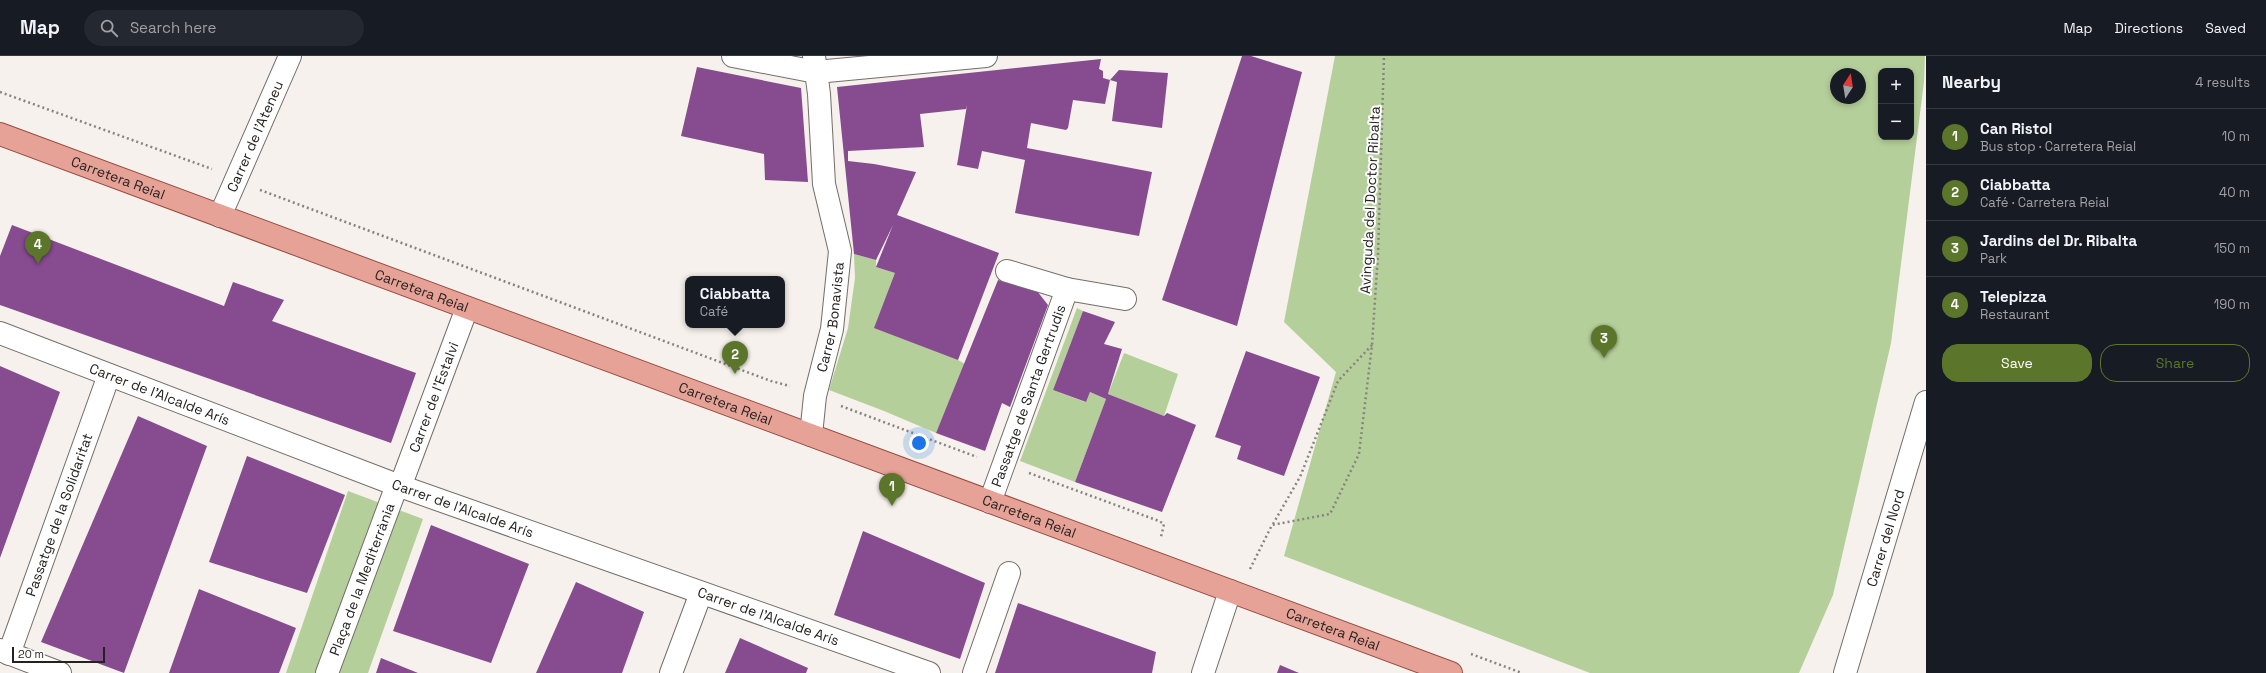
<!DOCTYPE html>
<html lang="en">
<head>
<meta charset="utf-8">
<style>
	:root { --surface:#171b24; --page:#242831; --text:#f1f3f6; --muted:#9ea1a6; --line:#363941; --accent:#5b762a }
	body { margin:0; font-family:"Space Grotesk",sans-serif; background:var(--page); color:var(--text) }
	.controls { position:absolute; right:12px; top:12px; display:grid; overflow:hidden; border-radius:8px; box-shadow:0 2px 6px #0003 }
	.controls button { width:36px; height:36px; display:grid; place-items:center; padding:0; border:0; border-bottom:1px solid var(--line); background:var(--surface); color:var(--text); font:20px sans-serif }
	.compass { position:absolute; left:1830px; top:12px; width:36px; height:36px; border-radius:50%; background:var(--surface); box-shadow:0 2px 6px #0003; rotate:12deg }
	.scale { position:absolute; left:12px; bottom:10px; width:93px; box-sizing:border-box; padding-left:4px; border:2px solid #242220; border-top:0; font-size:11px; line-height:14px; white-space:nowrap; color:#242220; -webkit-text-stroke:3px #fff; paint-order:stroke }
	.you { position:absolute; left:919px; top:387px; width:14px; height:14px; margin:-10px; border:3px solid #fff; border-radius:50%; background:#1a73e8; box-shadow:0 0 0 6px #1a73e833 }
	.badge { display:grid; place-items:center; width:26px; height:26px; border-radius:50%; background:var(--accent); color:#fff; font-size:13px; font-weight:700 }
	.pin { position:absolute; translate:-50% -33px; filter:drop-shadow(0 1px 2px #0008) }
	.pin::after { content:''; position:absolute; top:21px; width:14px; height:12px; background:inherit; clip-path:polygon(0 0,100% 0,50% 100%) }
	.popup { position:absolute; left:685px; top:220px; width:100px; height:52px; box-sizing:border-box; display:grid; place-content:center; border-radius:8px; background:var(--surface); filter:drop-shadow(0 1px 3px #0005); font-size:13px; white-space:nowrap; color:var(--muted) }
	.popup b { font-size:15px; color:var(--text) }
	.popup::after { content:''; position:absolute; left:50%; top:100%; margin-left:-8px; border:8px solid transparent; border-top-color:var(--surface) }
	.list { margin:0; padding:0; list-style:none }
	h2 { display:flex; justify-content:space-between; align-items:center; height:52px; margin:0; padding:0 16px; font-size:17px }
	h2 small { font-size:13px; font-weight:400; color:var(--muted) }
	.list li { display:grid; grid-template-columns:26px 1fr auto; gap:12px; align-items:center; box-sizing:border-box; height:56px; padding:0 16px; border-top:1px solid var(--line) }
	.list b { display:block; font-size:15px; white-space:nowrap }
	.list p { margin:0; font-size:13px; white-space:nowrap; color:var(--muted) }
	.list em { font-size:13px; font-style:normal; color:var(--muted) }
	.actions { display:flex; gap:8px; padding:12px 16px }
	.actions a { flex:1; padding:9px 0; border:1px solid var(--accent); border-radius:16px; text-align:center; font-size:14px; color:var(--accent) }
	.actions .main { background:var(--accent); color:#fff }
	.icon { flex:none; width:22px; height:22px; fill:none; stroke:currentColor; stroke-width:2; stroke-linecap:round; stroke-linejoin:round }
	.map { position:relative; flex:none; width:1926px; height:617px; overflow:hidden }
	header { display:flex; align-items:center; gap:24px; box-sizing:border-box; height:56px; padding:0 20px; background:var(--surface); border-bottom:1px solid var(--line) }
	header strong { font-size:19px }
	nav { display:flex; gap:22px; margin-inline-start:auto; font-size:14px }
	.search { width:280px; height:36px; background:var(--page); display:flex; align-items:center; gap:10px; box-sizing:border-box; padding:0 14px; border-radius:22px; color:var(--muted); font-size:15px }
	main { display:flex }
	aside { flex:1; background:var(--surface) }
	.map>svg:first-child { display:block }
	.green { fill:#b5cf9a; fill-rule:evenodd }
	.building { fill:#874b90 }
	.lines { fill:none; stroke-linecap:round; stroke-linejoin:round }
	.minor-casing { stroke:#736e6a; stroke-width:24 }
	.major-casing { stroke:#974d40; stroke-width:24 }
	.path { stroke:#878480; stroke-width:2.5; stroke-dasharray:2 3; stroke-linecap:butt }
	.minor { stroke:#fff; stroke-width:22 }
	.major { stroke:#e6a297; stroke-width:22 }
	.labels { text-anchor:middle; stroke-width:4; stroke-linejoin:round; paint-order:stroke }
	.street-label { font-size:14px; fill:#242220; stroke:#fff }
</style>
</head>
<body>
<header>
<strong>Map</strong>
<div class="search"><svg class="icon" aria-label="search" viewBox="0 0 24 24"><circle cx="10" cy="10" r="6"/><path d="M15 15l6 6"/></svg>Search here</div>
<nav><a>Map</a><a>Directions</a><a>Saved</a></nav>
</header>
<main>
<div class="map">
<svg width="1926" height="617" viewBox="0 0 1926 617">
	<rect width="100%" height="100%" fill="#f6f1ec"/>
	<path class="green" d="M1335,0H1925L1924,26L1891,287L1833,539L1799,617H1590L1284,500L1336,316L1284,266ZM1881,15H1911V81H1881ZM1836,18H1860V42H1836Z
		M854,198L876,204V211L895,217L958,304L965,308L936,377L884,355L829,334L848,272L855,222Z
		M1077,252L1083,255L1053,334L1085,346L1090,336L1106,343L1075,426L1020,405Z
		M1124,297L1178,318L1164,360L1108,338Z
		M348,435L423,463L368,617H286Z"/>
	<path class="building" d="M1242,0H1251L1302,16L1237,270L1162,244Z
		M1101,3L1099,13L1103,15V22L1110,24L1105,48L1073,44L1068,72L1066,74L1031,67L1027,92L1152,116L1139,180L1015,157L1025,104L982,95L978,113L957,109L967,49L966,53L920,58L924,91L848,95V105L874,108L916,116L897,159L999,197L958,304L874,272L895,217L876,211L893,169L876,204L854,198L837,31Z
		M697,11L801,32L808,126L765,124L764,98L681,80Z
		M1119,14L1168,17L1162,72L1112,65L1117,26L1110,24Z
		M12,169L224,250L233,226L284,244L272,265L416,317L391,387L0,249V200Z
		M998,224L1037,235L1048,249L1010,351L1002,347L985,395L936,377Z
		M1083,255L1115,266L1104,288L1122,293L1108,338L1164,360L1167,357L1196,369L1162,456L1075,426L1106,343L1090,336L1086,346L1053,334Z
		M1246,295L1320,321L1284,420L1237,403L1241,390L1215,381Z
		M0,310L60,336L0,502Z
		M138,360L207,390L124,617L41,586Z
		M247,400L345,439L307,537L209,506Z
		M431,469L529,508L491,607L393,575Z
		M863,475L985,527L960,603L834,559Z
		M576,526L644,556L622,617H536Z
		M199,533L296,572L279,617H169Z
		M1018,547L1156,596L1152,617H995Z
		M740,582L808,612L806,617H725Z
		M381,602L418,617H376Z
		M1280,609L1299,617H1277Z"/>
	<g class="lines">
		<defs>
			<g id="minor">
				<path d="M733,0L816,16L986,0"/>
				<path id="s1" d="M220,160L290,0"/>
				<path d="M1007,215L1067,233L1125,243"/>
				<path id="s2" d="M0,277L397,429L929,617"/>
				<path id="s3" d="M811,379L815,340L832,273L840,195L824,128L819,38L814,0"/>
				<path id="s4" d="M400,431L467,252"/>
				<path id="s5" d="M990,446L1067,233"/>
				<path d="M0,594L60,617"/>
				<path id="s6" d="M9,598L109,319"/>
				<path id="s7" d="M327,617L397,429"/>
				<path d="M671,617L701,537"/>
				<path d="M974,617L1009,517"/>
				<path d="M1203,617L1230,535"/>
				<path id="s8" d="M1845,617L1926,346"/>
			</g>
			<g id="major">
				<path id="s9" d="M0,78L1451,617"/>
			</g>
		</defs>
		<use href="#minor" class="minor-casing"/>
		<use href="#major" class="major-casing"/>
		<path class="path" d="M0,36L212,113
			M260,134L771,325L790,330
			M841,350L977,401
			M1029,417L1159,465L1164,468L1161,481
			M1273,468L1300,421L1338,325L1372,289
			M1250,513L1272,469L1330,458L1359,398L1372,289L1378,198L1384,0
			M1471,598L1522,617"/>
		<use href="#minor" class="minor"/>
		<use href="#major" class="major"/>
	</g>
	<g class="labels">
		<g class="street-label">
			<text dy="5" stroke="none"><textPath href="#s1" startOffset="87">Carrer de l'Ateneu</textPath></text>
			<text dy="5" stroke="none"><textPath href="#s9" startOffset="126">Carretera Reial</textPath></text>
			<text transform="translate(1370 144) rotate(-87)" y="5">Avinguda del Doctor Ribalta</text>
			<text dy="5" stroke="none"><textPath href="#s9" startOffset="450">Carretera Reial</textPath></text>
			<text dy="5" stroke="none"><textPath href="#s3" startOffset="120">Carrer Bonavista</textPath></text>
			<text dy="5" stroke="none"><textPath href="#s2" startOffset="171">Carrer de l'Alcalde Arís</textPath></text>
			<text dy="5" stroke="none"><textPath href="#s5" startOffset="113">Passatge de Santa Gertrudis</textPath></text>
			<text dy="5" stroke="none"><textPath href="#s4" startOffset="96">Carrer de l'Estalvi</textPath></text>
			<text dy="5" stroke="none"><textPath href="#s9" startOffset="774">Carretera Reial</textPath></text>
			<text dy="5" stroke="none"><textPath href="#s2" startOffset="495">Carrer de l'Alcalde Arís</textPath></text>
			<text dy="5" stroke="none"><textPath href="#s6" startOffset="148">Passatge de la Solidaritat</textPath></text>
			<text dy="5" stroke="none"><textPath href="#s9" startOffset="1098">Carretera Reial</textPath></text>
			<text dy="5" stroke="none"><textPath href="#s8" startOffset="141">Carrer del Nord</textPath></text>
			<text dy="5" stroke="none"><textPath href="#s7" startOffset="100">Plaça de la Mediterrània</textPath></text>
			<text dy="5" stroke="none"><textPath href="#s2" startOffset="819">Carrer de l'Alcalde Arís</textPath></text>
			<text dy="5" stroke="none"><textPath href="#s9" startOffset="1422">Carretera Reial</textPath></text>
		</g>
	</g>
</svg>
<div class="controls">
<button>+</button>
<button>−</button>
</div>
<svg class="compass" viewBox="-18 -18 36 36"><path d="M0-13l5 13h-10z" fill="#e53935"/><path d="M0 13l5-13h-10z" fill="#9ea1a6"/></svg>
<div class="scale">20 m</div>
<div class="you"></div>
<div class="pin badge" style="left:892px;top:450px">1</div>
<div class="pin badge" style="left:735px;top:318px">2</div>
<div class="popup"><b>Ciabbatta</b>Café</div>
<div class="pin badge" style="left:1604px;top:302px">3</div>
<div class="pin badge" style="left:38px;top:208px">4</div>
</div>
<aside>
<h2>Nearby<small>4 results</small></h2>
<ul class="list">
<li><span class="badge">1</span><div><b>Can Ristol</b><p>Bus stop · Carretera Reial</p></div><em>10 m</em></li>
<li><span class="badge">2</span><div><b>Ciabbatta</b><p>Café · Carretera Reial</p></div><em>40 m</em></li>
<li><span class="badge">3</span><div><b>Jardins del Dr. Ribalta</b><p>Park</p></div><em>150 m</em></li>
<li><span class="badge">4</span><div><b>Telepizza</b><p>Restaurant</p></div><em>190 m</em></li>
</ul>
<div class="actions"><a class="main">Save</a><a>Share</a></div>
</aside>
</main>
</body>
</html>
